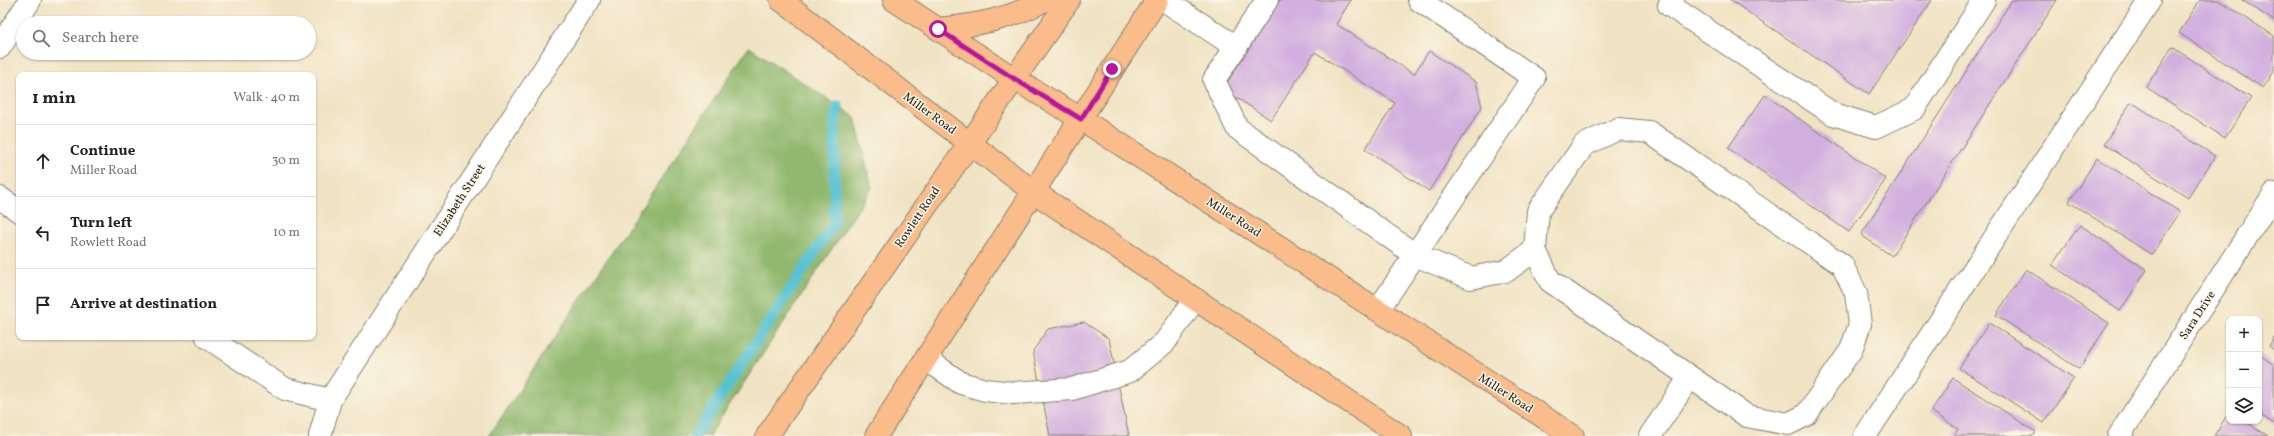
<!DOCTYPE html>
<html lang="en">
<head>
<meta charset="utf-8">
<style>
	:root { --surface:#fff; --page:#f2f2f2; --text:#202124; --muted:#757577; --line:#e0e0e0 }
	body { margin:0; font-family:Vollkorn,serif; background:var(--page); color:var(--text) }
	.controls { position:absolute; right:12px; bottom:12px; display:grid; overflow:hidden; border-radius:8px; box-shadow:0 1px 3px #0004 }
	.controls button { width:36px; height:36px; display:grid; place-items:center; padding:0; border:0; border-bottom:1px solid var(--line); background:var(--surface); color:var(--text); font:20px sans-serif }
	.stop { position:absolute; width:12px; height:12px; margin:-9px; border:3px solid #b5179e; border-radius:50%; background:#fff }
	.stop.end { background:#b5179e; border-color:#fff; box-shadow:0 1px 4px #0008 }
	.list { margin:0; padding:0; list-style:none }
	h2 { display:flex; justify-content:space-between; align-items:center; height:52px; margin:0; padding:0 16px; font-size:17px }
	h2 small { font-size:13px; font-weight:400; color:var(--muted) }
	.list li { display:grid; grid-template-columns:26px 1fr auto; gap:12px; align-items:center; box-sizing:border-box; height:72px; padding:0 16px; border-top:1px solid var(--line) }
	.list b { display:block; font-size:15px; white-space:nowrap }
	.list p { margin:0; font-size:13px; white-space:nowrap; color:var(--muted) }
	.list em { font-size:13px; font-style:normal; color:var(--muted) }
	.icon { flex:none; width:22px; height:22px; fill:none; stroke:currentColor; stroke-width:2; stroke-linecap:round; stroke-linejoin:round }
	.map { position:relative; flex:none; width:2274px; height:436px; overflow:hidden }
	.search { position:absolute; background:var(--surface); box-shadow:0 1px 3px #0004; left:16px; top:16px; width:300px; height:44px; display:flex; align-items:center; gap:10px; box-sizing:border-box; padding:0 14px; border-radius:22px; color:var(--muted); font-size:15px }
	.panel { position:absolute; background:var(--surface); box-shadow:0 1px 3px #0004; left:16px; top:72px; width:300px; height:268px; border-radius:8px }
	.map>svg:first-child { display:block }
	.forest { fill:#90b86e; stroke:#566a45 }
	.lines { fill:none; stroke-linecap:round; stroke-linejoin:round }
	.stream { stroke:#58c2d3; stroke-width:11 }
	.building { fill:#d2afdf }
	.minor-casing { stroke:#868070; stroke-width:24 }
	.major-casing { stroke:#868070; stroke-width:24 }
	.minor { stroke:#fff; stroke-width:22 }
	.major { stroke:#f9bc8a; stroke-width:22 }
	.route { stroke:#b5179e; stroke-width:5 }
	.labels { text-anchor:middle; stroke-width:3; stroke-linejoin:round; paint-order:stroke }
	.street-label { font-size:12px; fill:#1c1c1c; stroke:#fcf5e5 }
</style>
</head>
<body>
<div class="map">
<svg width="2274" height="436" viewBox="0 0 2274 436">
	<rect width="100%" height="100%" fill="#fcf5e5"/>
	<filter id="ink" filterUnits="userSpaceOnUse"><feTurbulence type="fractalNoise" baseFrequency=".025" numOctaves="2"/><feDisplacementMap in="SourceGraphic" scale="8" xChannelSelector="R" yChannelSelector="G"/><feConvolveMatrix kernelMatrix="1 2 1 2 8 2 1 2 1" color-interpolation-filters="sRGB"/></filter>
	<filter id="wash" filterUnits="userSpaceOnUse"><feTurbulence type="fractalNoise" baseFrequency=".012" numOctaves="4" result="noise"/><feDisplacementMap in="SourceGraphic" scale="16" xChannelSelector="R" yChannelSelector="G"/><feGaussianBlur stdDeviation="0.9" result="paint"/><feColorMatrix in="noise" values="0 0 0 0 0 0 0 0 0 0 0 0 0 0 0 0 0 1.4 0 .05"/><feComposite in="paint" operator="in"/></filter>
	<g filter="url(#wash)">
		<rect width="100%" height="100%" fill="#f0e3c3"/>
		<path class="forest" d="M749,47L855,117L872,188L709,436H489Z"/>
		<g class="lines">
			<path class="stream" d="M695,436L834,223L835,123L838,106"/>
		</g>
		<g id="blocks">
			<path class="building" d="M1280,0H1351L1336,24L1414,74L1429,51L1476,82L1482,107L1429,191L1365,149L1395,103L1315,52L1271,120L1223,89Z
				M1730,0H1932L1869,94Z
				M2012,0H2057L1892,256L1861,235Z
				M2200,0H2218L2274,36V72L2263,88L2179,33Z
				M2242,0H2274V21Z
				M2172,47L2251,98L2225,138L2146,87Z
				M1765,95L1886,179L1849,232L1728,148Z
				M2131,102L2215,156L2188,198L2104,144Z
				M2097,158L2180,212L2152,255L2069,202Z
				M2080,225L2147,270L2120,311L2052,265Z
				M2026,269L2109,323L2079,369L1996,315Z
				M1084,322L1109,339L1129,436H1050L1033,351L1048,329Z
				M1989,323L2074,378L2044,423L1959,368Z
				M2274,338V350L2269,346Z
				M2260,355L2274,365V424L2259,414Z
				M1953,378L2036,432L2033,436H1954L1958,429L1931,411Z
				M2229,412V421H2245L2268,436H2214Z"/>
		</g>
	</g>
	<g filter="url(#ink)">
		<use href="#blocks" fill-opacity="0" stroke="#868070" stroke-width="1"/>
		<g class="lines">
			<defs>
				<path id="minor" d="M1164,0L1236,47
					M1267,0L1214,80L1237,128L1415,255L1471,278L1506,271L1535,250
					M1673,0L1669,5L1833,114L1876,127L1914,109L1984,0
					M0,47L30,0
					M1618,129L1649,132L1842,265L1856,293L1860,324L1851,350L1806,415L1788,424L1747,416L1550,281L1535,250L1538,211L1584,145Z
					M0,198L19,211
					M1378,310L1534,78L1419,0
					M207,337L285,389L330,400
					M926,359L961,383L985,390L1013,393L1072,389L1130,371L1165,342L1195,299
					M320,436L330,400L589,0
					M1650,436L1690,377
					M1865,436L2150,0
					M2119,436L2274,194"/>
				<path id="major" d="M781,0L1034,192L1401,436
					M894,0L1013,78L1081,119L1573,436
					M938,29C978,25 1010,19 1045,0
					M767,436L1069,0
					M876,436L1157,0"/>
			</defs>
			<use href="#minor" class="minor-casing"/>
			<use href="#major" class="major-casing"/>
			<use href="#minor" class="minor"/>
			<use href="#major" class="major"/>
		</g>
	</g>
	<g class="lines" filter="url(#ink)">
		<path class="route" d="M938,29L1013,78L1081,119L1112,69"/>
	</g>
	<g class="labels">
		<g class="street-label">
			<text transform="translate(930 113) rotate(36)" y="4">Miller Road</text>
			<text transform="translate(459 200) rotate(-57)" y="4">Elizabeth Street</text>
			<text transform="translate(917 217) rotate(-56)" y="4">Rowlett Road</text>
			<text transform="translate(1234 217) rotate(33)" y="4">Miller Road</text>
			<text transform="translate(2197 315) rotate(-57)" y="4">Sara Drive</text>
			<text transform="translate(1506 393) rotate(33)" y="4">Miller Road</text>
		</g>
	</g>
</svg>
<div class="controls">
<button>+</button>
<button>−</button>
<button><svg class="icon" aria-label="layers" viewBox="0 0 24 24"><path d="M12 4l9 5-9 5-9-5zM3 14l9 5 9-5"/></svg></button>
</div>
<div class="stop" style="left:938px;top:29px"></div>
<div class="stop end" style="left:1112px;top:69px"></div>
<div class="search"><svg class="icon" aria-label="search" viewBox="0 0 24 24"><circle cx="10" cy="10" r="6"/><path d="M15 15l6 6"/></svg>Search here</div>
<section class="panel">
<h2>1 min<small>Walk · 40 m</small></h2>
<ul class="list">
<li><svg class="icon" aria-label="ahead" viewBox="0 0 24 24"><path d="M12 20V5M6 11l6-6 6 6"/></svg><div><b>Continue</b><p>Miller Road</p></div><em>30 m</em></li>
<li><svg class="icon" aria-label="left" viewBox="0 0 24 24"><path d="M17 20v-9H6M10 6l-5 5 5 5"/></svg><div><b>Turn left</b><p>Rowlett Road</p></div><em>10 m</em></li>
<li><svg class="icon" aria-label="arrive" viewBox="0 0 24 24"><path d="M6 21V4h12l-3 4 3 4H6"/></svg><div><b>Arrive at destination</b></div></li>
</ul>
</section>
</div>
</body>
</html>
